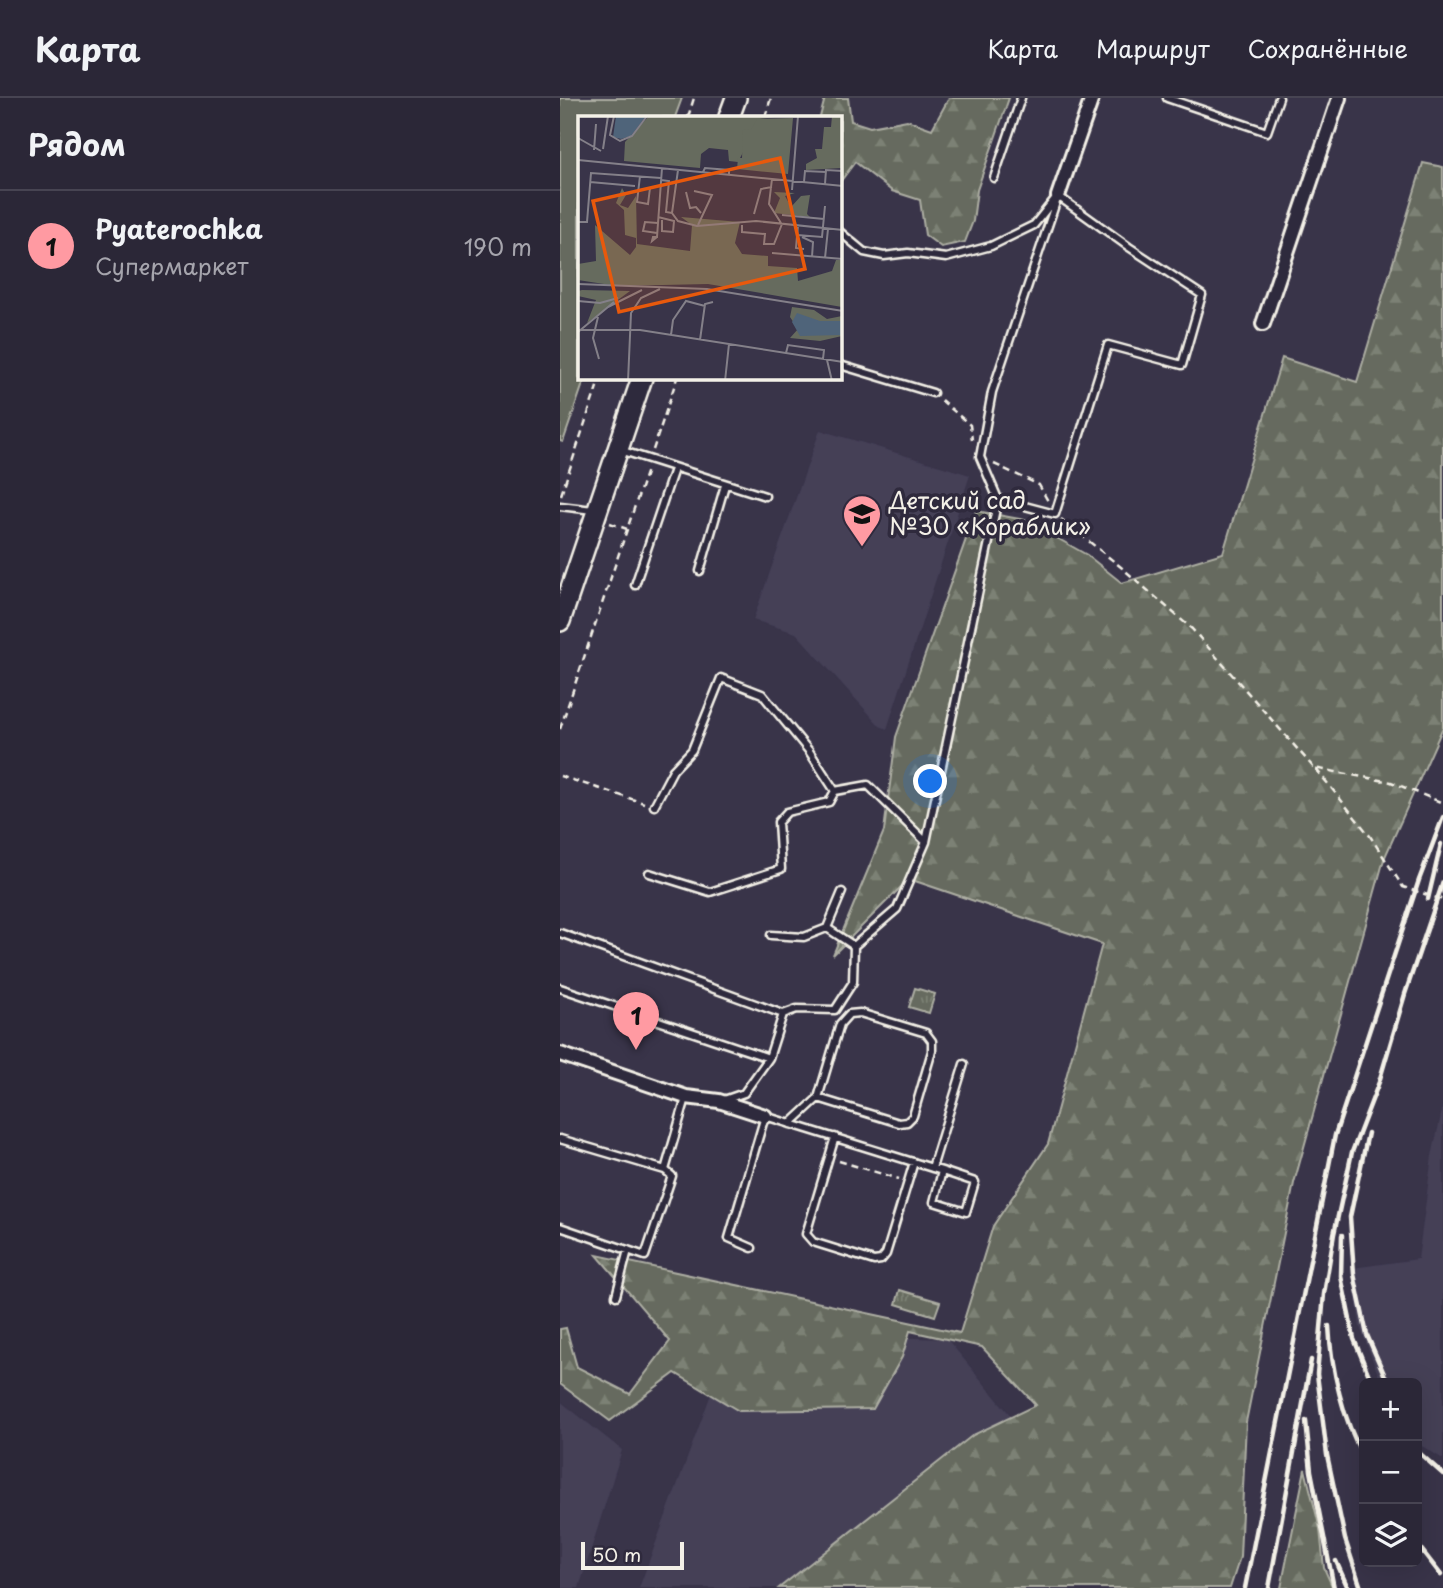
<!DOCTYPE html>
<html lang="ru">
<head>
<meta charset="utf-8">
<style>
	:root { --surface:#2b2737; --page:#332f3f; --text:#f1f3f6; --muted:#a6a5ad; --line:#474452; --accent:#ff9aa2 }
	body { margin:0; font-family:"Playpen Sans",sans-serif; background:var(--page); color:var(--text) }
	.controls { position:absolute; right:21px; bottom:21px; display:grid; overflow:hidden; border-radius:10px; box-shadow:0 7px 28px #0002 }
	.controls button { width:63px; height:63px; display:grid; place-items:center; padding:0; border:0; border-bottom:2px solid var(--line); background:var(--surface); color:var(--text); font:35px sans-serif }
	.scale { position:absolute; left:21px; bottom:18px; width:103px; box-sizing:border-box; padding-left:7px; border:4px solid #f4f1e8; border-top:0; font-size:19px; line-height:24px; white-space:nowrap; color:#f4f1e8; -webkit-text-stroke:5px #2f2a3d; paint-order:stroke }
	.you { position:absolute; left:371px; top:684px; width:24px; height:24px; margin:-18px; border:5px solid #fff; border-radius:50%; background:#1a73e8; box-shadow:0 0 0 10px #1a73e833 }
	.badge { display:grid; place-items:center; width:46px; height:46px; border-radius:50%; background:var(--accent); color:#111; font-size:23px; font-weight:700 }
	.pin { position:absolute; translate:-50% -58px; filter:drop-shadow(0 2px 4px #0008) }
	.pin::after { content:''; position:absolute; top:37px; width:24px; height:21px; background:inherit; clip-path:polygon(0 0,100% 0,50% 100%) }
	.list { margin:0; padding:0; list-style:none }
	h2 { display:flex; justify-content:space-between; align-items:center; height:91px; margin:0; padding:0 28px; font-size:30px }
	h2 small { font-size:23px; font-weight:400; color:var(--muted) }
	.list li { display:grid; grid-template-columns:46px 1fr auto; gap:21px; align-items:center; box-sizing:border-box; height:112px; padding:0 28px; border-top:2px solid var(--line) }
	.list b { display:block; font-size:26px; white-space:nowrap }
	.list p { margin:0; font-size:23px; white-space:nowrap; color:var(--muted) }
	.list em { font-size:23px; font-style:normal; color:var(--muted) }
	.icon { flex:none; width:38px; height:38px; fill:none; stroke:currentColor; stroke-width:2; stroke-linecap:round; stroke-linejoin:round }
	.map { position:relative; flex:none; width:883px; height:1490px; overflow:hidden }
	header { display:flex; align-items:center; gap:42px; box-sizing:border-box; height:98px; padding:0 35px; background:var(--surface); border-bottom:2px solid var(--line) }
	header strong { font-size:33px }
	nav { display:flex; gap:38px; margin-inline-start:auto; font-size:24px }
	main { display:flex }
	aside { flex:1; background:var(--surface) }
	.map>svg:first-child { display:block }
	.built { fill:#443f57 }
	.grass { fill:url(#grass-tufts); stroke:#adaea3; stroke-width:2 }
	.forest { fill:url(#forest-firs); stroke:#adaea3; stroke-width:2 }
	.garden { fill:#666b5e; stroke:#adaea3; stroke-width:2 }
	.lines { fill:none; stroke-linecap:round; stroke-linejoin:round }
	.service-casing { stroke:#f4f1e8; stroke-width:11 }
	.minor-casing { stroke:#f4f1e8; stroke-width:18 }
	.secondary-casing { stroke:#f4f1e8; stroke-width:24 }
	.path { stroke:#f4f1e8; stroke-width:2.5; stroke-dasharray:7 5; stroke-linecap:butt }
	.service { stroke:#2f2a3d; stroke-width:6 }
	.minor { stroke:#2f2a3d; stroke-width:12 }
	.secondary { stroke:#2f2a3d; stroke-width:19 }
	.rail { stroke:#f4f1e8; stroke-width:4.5 }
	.labels { text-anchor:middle; stroke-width:7; stroke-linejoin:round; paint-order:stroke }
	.poi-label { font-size:23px; fill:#f4f1e8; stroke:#2f2a3d; text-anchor:start }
	.inset-road { fill:none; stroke:#848089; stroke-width:2 }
	.view { fill:#e8590c; fill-opacity:0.15; stroke:#e8590c; stroke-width:3.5 }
	.inset-edge { fill:none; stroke:#f4f1e8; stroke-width:3.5 }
</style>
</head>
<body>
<header>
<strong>Карта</strong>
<nav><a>Карта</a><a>Маршрут</a><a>Сохранённые</a></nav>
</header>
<main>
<aside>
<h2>Рядом<small></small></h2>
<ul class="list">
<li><span class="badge">1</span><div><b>Pyaterochka</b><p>Супермаркет</p></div><em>190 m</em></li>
</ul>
</aside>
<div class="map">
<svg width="883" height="1490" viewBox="0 0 883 1490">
	<defs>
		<pattern id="grass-tufts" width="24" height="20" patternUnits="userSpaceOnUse" patternTransform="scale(1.75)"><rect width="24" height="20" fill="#666b5e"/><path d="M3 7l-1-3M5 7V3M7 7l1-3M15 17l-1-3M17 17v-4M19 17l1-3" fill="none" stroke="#7c8175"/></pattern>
		<pattern id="forest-firs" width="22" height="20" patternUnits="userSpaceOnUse" patternTransform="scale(1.75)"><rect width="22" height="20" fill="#666b5e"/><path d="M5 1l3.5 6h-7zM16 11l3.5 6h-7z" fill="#7c8175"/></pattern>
	</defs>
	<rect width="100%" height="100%" fill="#393449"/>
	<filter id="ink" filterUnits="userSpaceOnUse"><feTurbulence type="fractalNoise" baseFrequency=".0143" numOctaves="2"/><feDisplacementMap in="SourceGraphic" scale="14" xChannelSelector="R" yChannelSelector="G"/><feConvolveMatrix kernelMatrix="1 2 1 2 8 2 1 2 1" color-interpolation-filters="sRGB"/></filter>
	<g filter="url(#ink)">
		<path class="built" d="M260,332L410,377L327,631L320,628L236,535L193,522Z
			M883,1008V1361L857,1345V1285L821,1284L800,1229L792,1170L858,1161L872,1058Z
			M174,1234L387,1241L461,1330L224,1490H79Z
			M0,1303L62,1352L19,1490H0Z"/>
		<path class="grass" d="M355,890L375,896L369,915L349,909Z
			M340,1192L380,1204L375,1218L336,1206Z"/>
		<path class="forest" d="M265,0H288L291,23L310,29L347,22L372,31L389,0H449L417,92L413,123L405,144L381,149L365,137L360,102L332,93L295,64L280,84V19H260Z
			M863,65L883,69V629L824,761L734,1085L686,1324L680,1459L670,1490H219L413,1337L476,1307L422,1249L350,1233L342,1259L313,1311L179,1313L115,1275L50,1323L0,1286V1231L6,1230L17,1269L70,1296L110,1243L37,1157L400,1235L433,1128L488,1046L542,846L349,781L273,857L324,733L336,639L416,413L465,422L527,457L562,485L663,455L722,260L797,284Z
			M745,1371L760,1431L764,1470L773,1490H721Z"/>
		<path class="garden" d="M0,0H122L115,19H19V280H25L3,344L0,343Z"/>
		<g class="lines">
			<defs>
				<path id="service" d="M607,0L707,34L719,0
					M434,80L461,0
					M280,134L304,154L324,158L348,155L386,160L431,148L474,127L494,102
					M280,267L373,295
					M60,352L205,398
					M438,401L495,416L548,247L622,267L642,197L569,149L498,98
					M0,408L33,412
					M140,473L165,387
					M75,487L114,371
					M94,708L113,672L132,652L161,580L202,596L249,653L275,693L308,687L366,744
					M89,775L150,794L221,771L218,724L227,714L269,704L275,693
					M267,830L294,848
					M0,835L223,916L237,911L275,912L293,884L294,848L337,811L366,744L438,401L420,359L432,294L498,98
					M211,837L244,839L267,830L282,794
					M0,890L209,960L223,916
					M164,1002L184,995L209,960
					M230,1026L258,1000L280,926L289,916L300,915L366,935L372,943V953L353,1018L347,1024L339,1025L258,1000
					M275,1039L246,1136L253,1144L314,1163L321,1162L326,1156L354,1064
					M0,1041L105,1072L112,1078L85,1158L0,1129
					M372,1070L404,966
					M105,1072L126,1000
					M192,1150L169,1140L205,1018L382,1073L374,1104L406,1114L415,1084L382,1073
					M56,1198L68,1152"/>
				<path id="minor" d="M498,98L532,0
					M703,226L779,0
					M0,956L126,999L159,1003L205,1018"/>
				<path id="secondary" d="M169,19L176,0
					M0,523L82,280"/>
			</defs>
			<use href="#service" class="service-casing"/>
			<use href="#minor" class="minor-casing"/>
			<use href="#secondary" class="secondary-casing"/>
			<path class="path" d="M128,19L134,0
				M205,19L211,0
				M381,302L410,327L412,342
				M93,352L117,280
				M434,366L479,387L489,405
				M1,397L40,280
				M501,421L561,469L632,531L754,670L831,684L883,705
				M50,425L67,431
				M0,631L87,372
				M756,671L810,738L843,789L883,802
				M0,678L84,705
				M279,1063L339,1081"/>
			<use href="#service" class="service"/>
			<use href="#minor" class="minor"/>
			<use href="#secondary" class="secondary"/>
			<path class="rail" d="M868,801L881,746
				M808,1035L790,1119L794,1176L807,1237L828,1285
				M782,1137L781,1178L794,1241L812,1285
				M769,1228C771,1270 783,1323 804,1359
				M746,1323L751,1373L774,1490
				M857,1353L883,1376
				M857,1446L881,1477
				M776,1463L788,1490
				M685,1490L775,1037L859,782L883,719
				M709,1490L751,1262
				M801,1490L785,1441L767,1357L757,1276L764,1196L774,1136L792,1054L819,984L845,896L883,784"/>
		</g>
	</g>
	<defs>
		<symbol id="school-pin" viewBox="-11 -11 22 30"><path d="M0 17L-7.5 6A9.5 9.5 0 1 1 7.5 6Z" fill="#ff9aa2" stroke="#2f2a3d"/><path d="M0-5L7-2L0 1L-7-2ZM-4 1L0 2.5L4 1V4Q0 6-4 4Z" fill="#111"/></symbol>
	</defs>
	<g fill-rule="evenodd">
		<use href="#school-pin" x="280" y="394" width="44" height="60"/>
	</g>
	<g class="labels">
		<g class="poi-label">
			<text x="329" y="411">Детский сад<tspan x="329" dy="26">№30 «Кораблик»</tspan></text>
		</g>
	</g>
	<g transform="translate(18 18)">
		<rect width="264" height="264" fill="#393449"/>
		<path d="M71,0H204L182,3L160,46L151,45L150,34L131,32L123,38L122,52L46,45L47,26ZM254,0H264V52L228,54V48L239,42L237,33H244L246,11H253ZM44,72L48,79L42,89L50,92L58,80L59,128L112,135L114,109L103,101L162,106L157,127L164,138L190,140V150L219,152L220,165L254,155L258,144H264V191L130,168L39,170L0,164V148L18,145L17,109L52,139L58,131V122L47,119L46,94L38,87ZM196,76L217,77L207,80L213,91L223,80L232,79L229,98L232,101L196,97L202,82ZM0,175L4,174L52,175L9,207L18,184L0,180Z" fill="#666b5e"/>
		<path d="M214,191L236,194L249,203L264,200V220L242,225L212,222L220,213L212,201Z" fill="#666b5e"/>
		<path d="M215,2L210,58L159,53L160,42H164L165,13L173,14L179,3Z" fill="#666b5e"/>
		<path d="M38,0H68L53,20L43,23L35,21ZM219,197L242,205H264V219L222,220L214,206Z" fill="#4f647a"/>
		<path class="inset-road" d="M36,0L32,19L42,25L54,20L69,0M0,22L23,35M25,33L30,0M16,34L18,8M0,44L265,70M100,54L94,97L100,105L119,110L178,105L265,114M125,56L127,52L151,54V59M62,60L59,86L70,88L72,72M194,63L191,88L203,107M83,64L91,65L88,96L94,97M12,66L57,70M226,66L227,55L248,56M247,68L248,54L265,55M214,74L220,0M116,75L134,79L120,109M108,76L112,92L118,91L123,97M176,98L183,73L194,71M204,99L246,103M80,101L96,105L95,116L84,115V104M0,106H9L13,57L83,62M164,109V116L187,118L186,128H196L204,108M220,109L218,132L226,133M79,117L65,115L67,106L80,107M219,119L244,121L247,90M79,121L74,125L75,121H79L84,52M224,121L235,126L234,141M194,137L265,143M247,142L250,113M0,168L129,173L265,195M0,185L22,187L40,182M30,191L64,174M20,201L15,222L21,243M0,214H62L265,246M0,216L36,186M93,219L95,204L108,185L127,190M122,224L127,188L135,186M208,237L210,229L246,234L245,243M249,244L254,265M50,265L53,197L63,182L82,173M147,265L151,228"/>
		<path class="view" d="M202,42L227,153L41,196L15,85Z"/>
		<rect width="264" height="264" class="inset-edge"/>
	</g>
</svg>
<div class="controls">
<button>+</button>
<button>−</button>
<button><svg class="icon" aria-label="layers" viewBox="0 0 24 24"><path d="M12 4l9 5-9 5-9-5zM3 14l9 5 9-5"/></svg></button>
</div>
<div class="scale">50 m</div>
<div class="you"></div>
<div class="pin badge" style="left:76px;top:952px">1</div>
</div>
</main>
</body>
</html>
